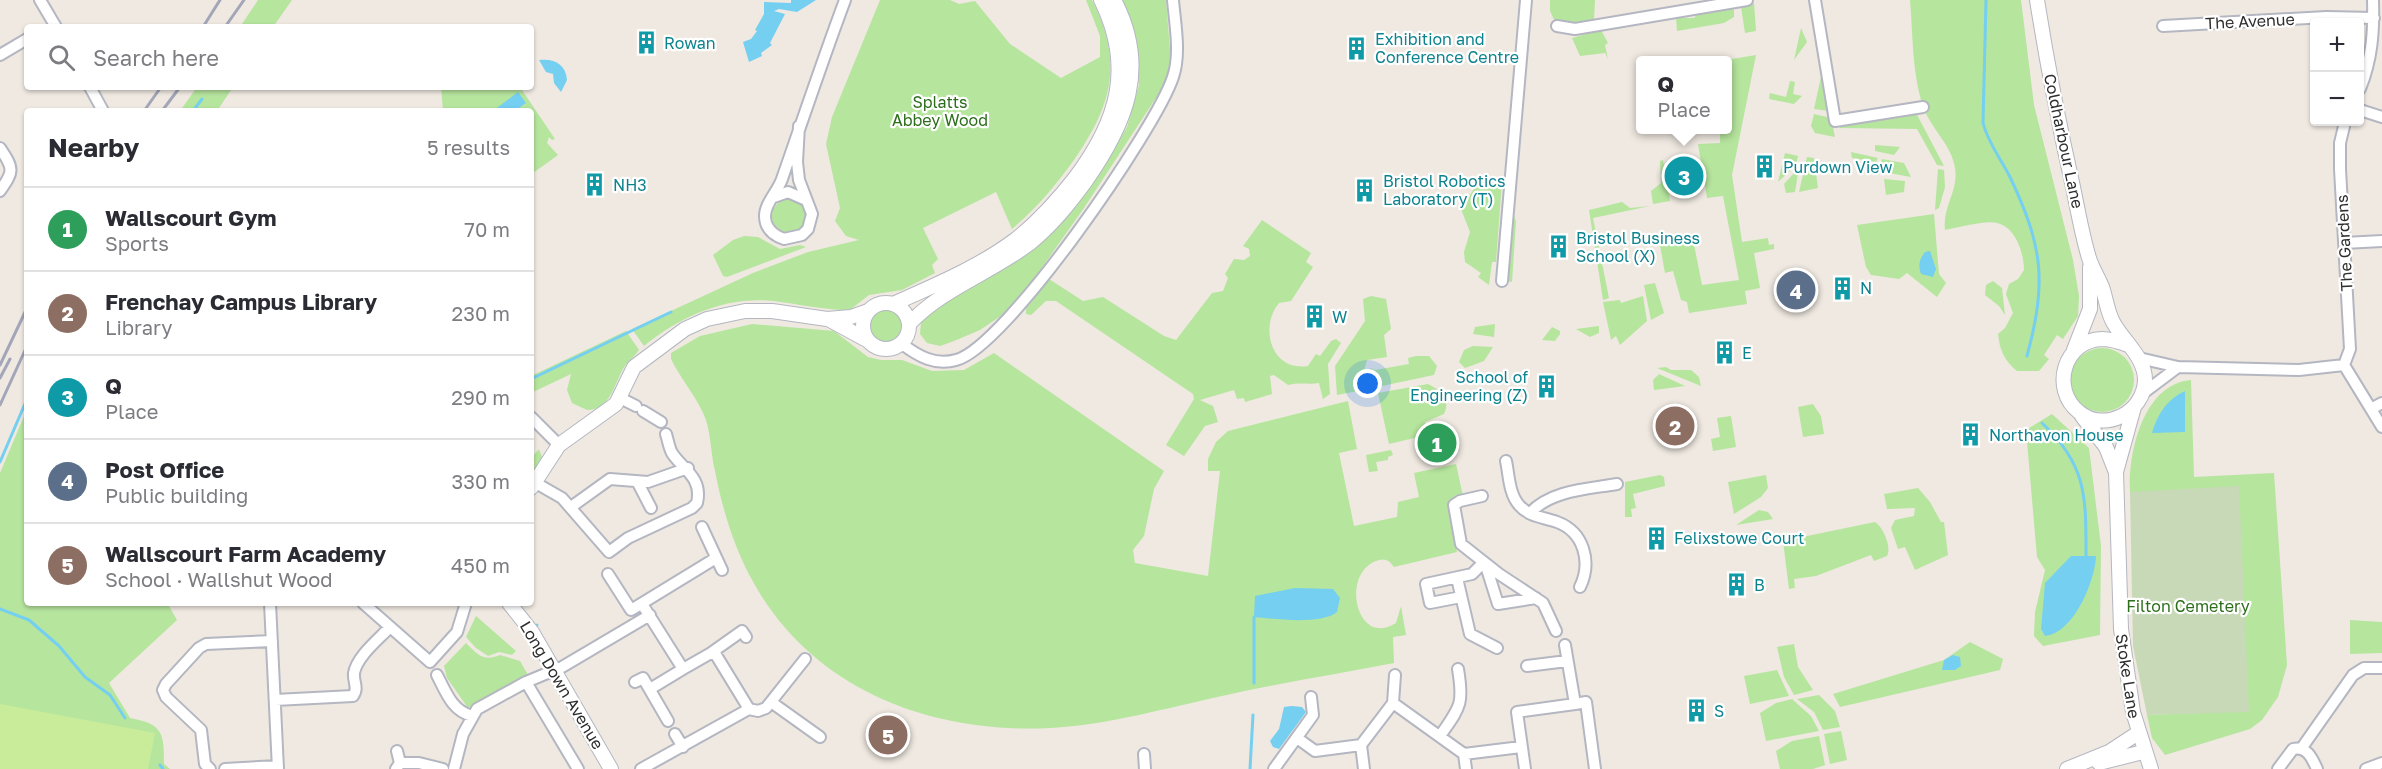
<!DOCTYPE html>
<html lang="en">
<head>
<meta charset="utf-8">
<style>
	:root { --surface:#fff; --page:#f7f7f7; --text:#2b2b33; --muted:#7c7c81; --line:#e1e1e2; --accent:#2563eb }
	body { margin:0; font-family:"Golos Text",sans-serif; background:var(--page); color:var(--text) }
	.controls { position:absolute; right:18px; top:18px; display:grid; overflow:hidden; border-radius:6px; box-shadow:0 2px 4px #0004 }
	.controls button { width:54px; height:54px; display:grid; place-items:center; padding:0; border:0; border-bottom:2px solid var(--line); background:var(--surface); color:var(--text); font:30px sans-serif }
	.you { position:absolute; left:1368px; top:384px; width:21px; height:21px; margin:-15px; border:4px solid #fff; border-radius:50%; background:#1a73e8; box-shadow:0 0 0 9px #1a73e833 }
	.badge { display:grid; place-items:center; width:39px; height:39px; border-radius:50%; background:var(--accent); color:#fff; font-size:20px; font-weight:700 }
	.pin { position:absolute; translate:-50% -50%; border:3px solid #fff; box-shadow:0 2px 6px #0006 }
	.popup { position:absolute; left:1636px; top:56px; width:96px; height:78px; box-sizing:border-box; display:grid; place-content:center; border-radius:6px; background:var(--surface); filter:drop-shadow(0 2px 4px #0005); font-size:20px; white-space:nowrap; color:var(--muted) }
	.popup b { font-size:22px; color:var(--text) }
	.popup::after { content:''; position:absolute; left:50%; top:100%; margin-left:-12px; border:12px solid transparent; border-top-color:var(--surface) }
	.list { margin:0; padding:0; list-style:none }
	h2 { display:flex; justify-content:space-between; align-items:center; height:78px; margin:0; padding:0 24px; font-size:26px }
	h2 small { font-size:20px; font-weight:400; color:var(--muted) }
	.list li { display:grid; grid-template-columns:39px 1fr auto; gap:18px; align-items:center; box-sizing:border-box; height:84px; padding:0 24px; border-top:2px solid var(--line) }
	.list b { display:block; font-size:22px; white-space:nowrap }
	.list p { margin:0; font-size:20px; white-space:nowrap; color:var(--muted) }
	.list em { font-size:20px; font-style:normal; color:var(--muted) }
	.icon { flex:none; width:33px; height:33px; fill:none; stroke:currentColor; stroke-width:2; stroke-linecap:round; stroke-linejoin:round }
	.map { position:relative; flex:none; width:2382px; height:769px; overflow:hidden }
	.search { position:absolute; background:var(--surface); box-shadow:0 2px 4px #0004; left:24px; top:24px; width:510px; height:66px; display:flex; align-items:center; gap:15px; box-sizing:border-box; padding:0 21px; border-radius:6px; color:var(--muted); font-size:22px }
	.panel { position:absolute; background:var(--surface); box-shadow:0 2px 4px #0004; left:24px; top:108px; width:510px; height:498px; border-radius:6px }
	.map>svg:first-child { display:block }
	.green { fill:#b6e59e }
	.cemetery { fill:#c8d9b8 }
	.pitch { fill:#c9ec9a }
	.water { fill:#75cff0 }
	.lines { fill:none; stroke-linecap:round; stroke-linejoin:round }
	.stream { stroke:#75cff0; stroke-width:3 }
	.minor-casing { stroke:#b4b7c1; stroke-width:14 }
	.tertiary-casing { stroke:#b4b7c1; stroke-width:16 }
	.minor { stroke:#fff; stroke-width:10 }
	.tertiary { stroke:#fff; stroke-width:14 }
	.rail { stroke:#a3a6b8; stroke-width:3 }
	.labels { text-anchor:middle; stroke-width:4.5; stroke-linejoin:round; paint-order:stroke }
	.street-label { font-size:16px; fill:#2e2e2e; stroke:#fff }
	.culture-label { font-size:16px; fill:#0d838f; stroke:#fff; text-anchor:start }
	.park-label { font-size:16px; fill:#2c6e1b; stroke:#fff }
</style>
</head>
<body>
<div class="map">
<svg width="2382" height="769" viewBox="0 0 2382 769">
	<rect width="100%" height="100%" fill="#efe9e1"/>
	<path class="green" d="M258,0H292L273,27H240Z
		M880,0H950L959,4L975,1L1010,44L1061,78L1100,57V36L1086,0H1092C1124,63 1112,105 1074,160C1055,186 1037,208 1012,229L996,192L923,228L938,259L932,265L935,273L902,290L869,295L851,309L843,310C820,309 797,304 774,301C725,296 681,316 644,346L632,329L753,273L808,252L859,240L846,236L835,221L840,208L826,144L832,117Z
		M1122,0H1166L1171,62L1167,81L1084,208L1014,307L980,330L954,341L940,346L927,343L920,334L921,322L927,317L924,313L1067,216L1097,177L1127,127L1139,85L1137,41Z
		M1550,0H1595L1594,20L1597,26H1557L1550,11Z
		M1910,0H2021L2034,105L2073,260L2079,296L2078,316L2063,339L2057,335L2044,355L2049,359L2039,371H2017C2004,360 2000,351 1998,334L2005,328L2013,313L2006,294L2009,284L2018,279L2024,270C2024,254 2016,227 1997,223C1986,220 1957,228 1945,230C1942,207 1959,191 1955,168C1952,145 1930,128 1923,106C1912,73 1913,35 1910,0Z
		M1754,3L1756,31L1745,33L1741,7Z
		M1729,7L1734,10V17L1724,23L1677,31L1676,18H1694L1698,13Z
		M1801,28L1807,42L1794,60Z
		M1601,30L1608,43L1605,45L1608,59L1605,53L1580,56L1572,38Z
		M1756,55L1732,175L1742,242L1768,238L1769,245L1774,244V249L1754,253L1760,288L1745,291L1747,304L1689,313L1687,302L1681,300L1673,271L1665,273L1659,240L1692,234L1702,285L1739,280L1723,196L1707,198L1698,144L1720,143V130H1728L1726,60Z
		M1822,72L1830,111L1814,109Z
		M1790,81L1795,82L1793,94L1802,96L1794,104L1769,99L1770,93L1786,97Z
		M197,87H233L217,111H180Z
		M441,87H520L555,139L552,140L549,137L547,143L558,155L533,173L531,170V111H515L526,103L493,111H443Z
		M1915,111L1944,166L1937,165L1917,129L1840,128V124Z
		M1814,114L1831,118L1835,137L1815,133L1811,126Z
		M1875,145L1900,147L1894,155L1875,151Z
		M1851,152L1878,158L1876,162L1852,158Z
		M1785,153L1798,156L1796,165L1778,182Z
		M1807,157L1814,158L1818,188L1799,192Z
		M1882,159L1904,163L1911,177L1878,171Z
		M1663,160L1670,201L1653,204L1651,191L1661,183L1660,161Z
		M1938,169L1944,170L1945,187L1939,208L1935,210Z
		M1795,172L1798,173L1795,192L1786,193L1784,184Z
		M1488,179L1502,182L1496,262H1492L1489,285L1478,277L1481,273L1465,262L1464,252L1470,232L1461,209L1477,184Z
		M1884,179L1905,181L1904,192L1886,195Z
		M772 216a17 17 0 1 1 34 0a17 17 0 1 1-34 0Z
		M1622,202L1630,208L1650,206L1593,218L1609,298L1603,300L1589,210Z
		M1512,211L1516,221L1512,282L1507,281Z
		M1934,214L1939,274L1946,283L1937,297L1907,273L1899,279L1871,275L1866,267L1857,225Z
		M1262,220L1311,253L1306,262L1313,267L1291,301L1279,303C1259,327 1271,372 1308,366L1316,354L1320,356L1331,341L1336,339L1341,343L1328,364L1330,394L1323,399L1319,383C1308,385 1301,382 1288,385L1274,375L1270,376L1272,394L1245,402L1244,398L1237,399L1234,390L1200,400L1213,406L1218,422L1205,426L1184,456L1166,445L1194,399L1193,394L1056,301H1046L1031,315L1026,314V309L1049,279L1083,301L1103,297L1164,336L1176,340L1212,293L1223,291L1228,278L1225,274L1234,259L1244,260L1250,256L1249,249L1243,246Z
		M744,236L758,237L780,249L800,245L806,247L727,277L723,276L713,255L733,240Z
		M1993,281L2002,288L2005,315L1999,306L1985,295L1986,285Z
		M1655,283L1664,313L1651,320L1644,285Z
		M1371,296L1386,299L1391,329L1384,335L1387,357L1367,360L1358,391L1337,395L1335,366L1365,321L1363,299Z
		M1643,296L1647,321L1620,345L1616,336L1611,340L1603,302L1620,300L1621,303Z
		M870 326a16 16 0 1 1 32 0a16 16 0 1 1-32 0Z
		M752,324L834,331L868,357L881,360H902L932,371L964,370L994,353L1164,471L1154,489L1144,536L1133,550L1135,563L1208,576L1220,471H1208V459L1216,442L1228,431L1348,401L1357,449L1339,453L1354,526L1397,517L1398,502L1419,497L1414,473L1456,464L1463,496L1452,501L1448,507L1457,552L1394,567C1390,561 1386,558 1379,560C1339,571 1356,649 1396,623L1401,606L1406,635L1393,637L1394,663C1337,674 1279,683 1222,696C1166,708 1108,725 1050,728C934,734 817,692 756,587C735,551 723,512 715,471C711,455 711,436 706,420C698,398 681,380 671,359V353L700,336Z
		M1495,324L1494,337L1473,334L1475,327Z
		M1599,326V333L1590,337L1576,329Z
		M1552,327L1560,331V334L1555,341L1542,340Z
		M626,331L639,350C634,357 627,362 623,369C614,385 610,410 587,410L572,403L567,390L571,374L531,393V376Z
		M1473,346L1493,347L1484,361L1465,368L1459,362L1464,350Z
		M2070 380a32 32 0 1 1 64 0a32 32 0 1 1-64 0Z
		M1416,356H1429L1437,366L1434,375L1363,390L1370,368L1375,370L1409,364L1408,358Z
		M1666,367L1671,370H1691L1699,377L1701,386L1657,368Z
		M1659,374L1685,386L1654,390L1653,380Z
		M2191,380L2194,477L2274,473L2287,665L2278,697L2262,720L2250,729L2165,755L2152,738L2147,715L2249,711L2130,492C2128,453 2143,384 2191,380Z
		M1428,384C1441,391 1451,398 1444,414L1425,422L1427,435L1389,444L1378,393Z
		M1813,404L1821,416L1824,434L1803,437L1798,407Z
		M27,409V603H175L169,606L177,620L109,683L130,718C163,724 164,733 164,764L170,769H0V473Z
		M2052,414L2089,448L2101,546L2100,635L2043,646L2034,636L2035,612L2045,570L2037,557L2026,430Z
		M1731,416L1736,447L1713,451L1711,439L1720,437L1717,418Z
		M539,449L542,457L531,476V458Z
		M1391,450L1393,455L1388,457V460L1376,462L1378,471L1369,472L1366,455Z
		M1660,475L1664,477L1665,486L1633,494L1636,508L1631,509L1632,517H1625V482Z
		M1766,475L1768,488L1761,497L1734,514L1728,482Z
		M1918,488L1930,502L1941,522H1944L1948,555L1915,570L1905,547L1898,549L1891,528L1895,520L1914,516L1915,508L1887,509L1884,494Z
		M1759,510L1768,512L1773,519L1736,525Z
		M1875,522C1883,527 1892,547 1887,556L1874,561L1871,555L1816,576L1794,579L1795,588L1789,589L1783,541Z
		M476,616L516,651L512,655L499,652L488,656L476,648L466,637Z
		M2350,620L2382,622V653L2350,654Z
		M1970,642L2003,659L2000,670L1840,707L1833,694L1944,660Z
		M466,643C478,655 484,662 500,655L520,661L528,675L468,708L447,678L444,666Z
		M1794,644L1798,667L1813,690L1794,695L1784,677L1777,647Z
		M1777,670L1789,696L1750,704L1744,676Z
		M1819,695L1835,711L1840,727L1823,730L1814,712L1797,699Z
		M1792,699L1811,716L1819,731L1766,741L1760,713L1776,703Z
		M1841,731L1847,760L1830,764L1824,734Z
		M1819,736L1825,765L1813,769H1780L1776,751L1792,741Z"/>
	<path class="cemetery" d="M2239,486L2249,712L2147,715L2133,646L2130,492Z"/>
	<path class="pitch" d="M0,704L155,733L148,769H0Z"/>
	<path class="water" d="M791,0H816L797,12L779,9L774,11L785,14L770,43L772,45L761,53L762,56L749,62L743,42L751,39L757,31L755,30L764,14V2L791,3Z
		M539,60C554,58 566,64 567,80L561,92L554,83L553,74L546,72Z
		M518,92L526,103L515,111H493Z
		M1930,251L1936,269L1933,277L1921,274C1918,265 1919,260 1925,252Z
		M2185,391V432L2152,433C2158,414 2166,400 2185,391Z
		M2071,556H2096C2095,581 2074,633 2045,636L2041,629L2045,583Z
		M1295,588L1333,589L1340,598L1337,612C1321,625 1274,619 1254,617L1255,596Z
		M1953,655L1960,657L1961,666L1955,670H1942L1944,660Z
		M1292,706L1302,707L1306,712L1279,749L1273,747L1270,741L1279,729L1284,707Z"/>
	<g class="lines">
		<path class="stream" d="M1986,0L1983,123C1988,143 2001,159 2010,177C2043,247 2047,281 2027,356
			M193,111L202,99
			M531,379L671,312
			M2042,423C2087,465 2086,497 2086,556
			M0,462L27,399
			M0,609L29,620L59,646L85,677L110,695L125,718
			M1254,617V683
			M536,626L537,625
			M160,765L163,769
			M1250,769L1253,715"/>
		<defs>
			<path id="minor" d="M40,0L56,27
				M1815,0L1835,121L1923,107
				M1557,26L1575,29L1747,0
				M2163,26L2326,17L2374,18
				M0,55L27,39
				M90,87L103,111
				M2360,89C2372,59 2374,32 2373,0
				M2360,110L2382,117
				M799,126L797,162L799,180L812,214L808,229L802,235L784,239C773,235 765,228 765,216C765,203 778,191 782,179C803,119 823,59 845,0
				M0,148C14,169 14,171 0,191
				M774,197L788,192L806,200
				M2344,243L2382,241
				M1502,281L1526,0
				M902,344C918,356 935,366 956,360C1005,348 1156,129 1173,77C1181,54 1175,24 1173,0
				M2139,358L2178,367L2299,370L2344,365
				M2344,365L2350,349L2340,169V143L2345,122
				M2344,365L2382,427
				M2142,394L2178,367
				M620,398L636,406
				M2371,409L2382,403
				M643,411L661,422
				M531,417L559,445
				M1506,461C1509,475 1509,494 1519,505C1529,517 1543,517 1557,522C1584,532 1592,562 1580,587
				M534,482L562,498L609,552L628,538L692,508L697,503C703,477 682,469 672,453C669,448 668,440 666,434
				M638,483L651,508
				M1482,496L1460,501L1454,505L1461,544L1499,574L1543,603L1556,631
				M571,507L610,479L648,482L688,468
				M1530,513C1551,490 1588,489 1617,484
				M702,527L722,570
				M1486,566L1498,604L1536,598
				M608,574L631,610L716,558
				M1457,578L1470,634L1497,648
				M1461,597L1430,603L1426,584L1472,574L1484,562
				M270,603L278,769
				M363,603L430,662L457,632L466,603
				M642,604L683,669L711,653L716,655L749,709
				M1565,645L1575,704L1586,702L1595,769
				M711,653L742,631L746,637
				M1527,666L1567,661
				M437,675C446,692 452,711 472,716
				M526,682L578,769
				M635,682L643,678L668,721
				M650,689L683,669
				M275,700L353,696C359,688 353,682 354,673C357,656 379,639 390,627
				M771,702L820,737
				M1393,703L1464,754L1521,747
				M675,734L683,747
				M1440,736C1460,707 1464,705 1458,669
				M1297,738L1315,751L1361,745L1393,703L1395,675
				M1361,745L1364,769
				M2301,749L2353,675L2364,668H2382
				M1144,754L1145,769
				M1464,754L1466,769
				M400,763H419L443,769
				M210,769L205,764L201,730L166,697L163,690L166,684L199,648L206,644L272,641
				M225,769L278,766
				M396,769L400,763L397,751
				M454,769L463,734L477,709L526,682L562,667L650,615
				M641,769L749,709L758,711L766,708L805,659
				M1274,769L1313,715L1311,697
				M1525,769L1517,712L1575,704
				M2278,769L2293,749C2307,746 2312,758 2317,769
				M2366,769L2382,763"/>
			<path id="tertiary" d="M2037,0C2047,63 2059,125 2073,187C2078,211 2082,235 2089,258C2092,268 2098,277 2102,287C2106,298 2107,311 2113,322C2123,341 2145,357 2145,380C2144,413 2104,433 2079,412C2050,389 2064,340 2102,339C2111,339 2120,342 2128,345
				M863 326a23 23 0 1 1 46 0a23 23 0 1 1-46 0Z
				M893,304C933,286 979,267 1015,240C1038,222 1057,201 1075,178C1118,121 1134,67 1101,0
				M830,320L865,339
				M909,324C943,288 991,273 1030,243C1052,225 1068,205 1085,182C1126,124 1150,68 1114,0
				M2074,350L2090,309V267
				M2134,407L2116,472L2121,629L2133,712L2151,769
				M2082,416L2106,447L2115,470
				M531,488L559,445L616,404L634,367L685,329L707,319L745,311H772L827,319L851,317L868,311
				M509,603L532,632L611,769
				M2099,763L2143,752
				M2067,769L2109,752L2138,733"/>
		</defs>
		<use href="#minor" class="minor-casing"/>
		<use href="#tertiary" class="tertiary-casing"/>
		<use href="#minor" class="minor"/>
		<use href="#tertiary" class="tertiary"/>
		<path class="rail" d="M203,27L220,0
			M225,27L244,0
			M144,111L161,87
			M162,111L180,87
			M0,365L27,308
			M0,378L10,359
			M0,405L27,346"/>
	</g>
	<defs>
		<symbol id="building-bare" viewBox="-9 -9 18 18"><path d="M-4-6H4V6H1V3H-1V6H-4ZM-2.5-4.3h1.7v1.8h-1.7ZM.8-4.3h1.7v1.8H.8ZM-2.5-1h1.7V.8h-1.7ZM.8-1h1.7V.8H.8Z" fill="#0f9aa8" stroke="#fff" stroke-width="2.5" paint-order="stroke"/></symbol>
	</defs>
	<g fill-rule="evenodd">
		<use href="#building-bare" x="630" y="26" width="33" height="33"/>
		<use href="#building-bare" x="1340" y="32" width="33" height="33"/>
		<use href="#building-bare" x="1748" y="150" width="33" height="33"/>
		<use href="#building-bare" x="578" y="168" width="33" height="33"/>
		<use href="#building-bare" x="1348" y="174" width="33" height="33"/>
		<use href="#building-bare" x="1542" y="230" width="33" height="33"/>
		<use href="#building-bare" x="1826" y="272" width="33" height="33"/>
		<use href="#building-bare" x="1298" y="300" width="33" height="33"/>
		<use href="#building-bare" x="1708" y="336" width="33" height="33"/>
		<use href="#building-bare" x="1530" y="370" width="33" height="33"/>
		<use href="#building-bare" x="1954" y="418" width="33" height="33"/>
		<use href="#building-bare" x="1640" y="522" width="33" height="33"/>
		<use href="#building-bare" x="1720" y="568" width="33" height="33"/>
		<use href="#building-bare" x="1680" y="694" width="33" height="33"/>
	</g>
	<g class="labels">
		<g class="street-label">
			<text transform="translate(2250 21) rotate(-3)" y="6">The Avenue</text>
			<text transform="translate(2064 141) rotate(78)" y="6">Coldharbour Lane</text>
			<text transform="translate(2344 243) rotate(-93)" y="6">The Gardens</text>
			<text transform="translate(2128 676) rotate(81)" y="6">Stoke Lane</text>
			<text transform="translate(562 685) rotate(59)" y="6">Long Down Avenue</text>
		</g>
		<g class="culture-label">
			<text x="1375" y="45">Exhibition and<tspan x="1375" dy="18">Conference Centre</tspan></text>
			<text x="664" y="49">Rowan</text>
			<text x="1783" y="173">Purdown View</text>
			<text x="1383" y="187">Bristol Robotics<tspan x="1383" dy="18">Laboratory (T)</tspan></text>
			<text x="613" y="191">NH3</text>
			<text x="1576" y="244">Bristol Business<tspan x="1576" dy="18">School (X)</tspan></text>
			<text x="1860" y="294">N</text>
			<text x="1332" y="323">W</text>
			<text x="1742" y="359">E</text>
			<text x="1528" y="383" text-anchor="end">School of<tspan x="1528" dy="18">Engineering (Z)</tspan></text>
			<text x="1989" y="441">Northavon House</text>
			<text x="1674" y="544">Felixstowe Court</text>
			<text x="1754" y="591">B</text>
			<text x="1714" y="717">S</text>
		</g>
		<g class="park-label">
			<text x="940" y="108">Splatts<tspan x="940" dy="18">Abbey Wood</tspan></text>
			<text x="2188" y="612">Filton Cemetery</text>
		</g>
	</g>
</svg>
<div class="controls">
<button>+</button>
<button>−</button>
</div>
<div class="you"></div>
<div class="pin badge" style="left:1437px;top:443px;background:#2e9e5b">1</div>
<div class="pin badge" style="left:1675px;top:426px;background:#8d6e63">2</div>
<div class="pin badge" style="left:1684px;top:176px;background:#0f9aa8">3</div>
<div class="popup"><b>Q</b>Place</div>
<div class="pin badge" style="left:1796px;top:290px;background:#5c6f8a">4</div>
<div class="pin badge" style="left:888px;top:735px;background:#8d6e63">5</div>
<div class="search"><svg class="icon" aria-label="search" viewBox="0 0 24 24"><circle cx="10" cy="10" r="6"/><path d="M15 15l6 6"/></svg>Search here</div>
<section class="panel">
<h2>Nearby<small>5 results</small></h2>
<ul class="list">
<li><span class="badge" style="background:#2e9e5b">1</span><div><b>Wallscourt Gym</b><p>Sports</p></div><em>70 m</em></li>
<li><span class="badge" style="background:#8d6e63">2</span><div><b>Frenchay Campus Library</b><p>Library</p></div><em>230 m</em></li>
<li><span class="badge" style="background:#0f9aa8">3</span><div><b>Q</b><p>Place</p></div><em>290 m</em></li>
<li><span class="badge" style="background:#5c6f8a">4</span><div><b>Post Office</b><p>Public building</p></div><em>330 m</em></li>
<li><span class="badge" style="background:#8d6e63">5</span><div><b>Wallscourt Farm Academy</b><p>School · Wallshut Wood</p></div><em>450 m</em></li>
</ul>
</section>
</div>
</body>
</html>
